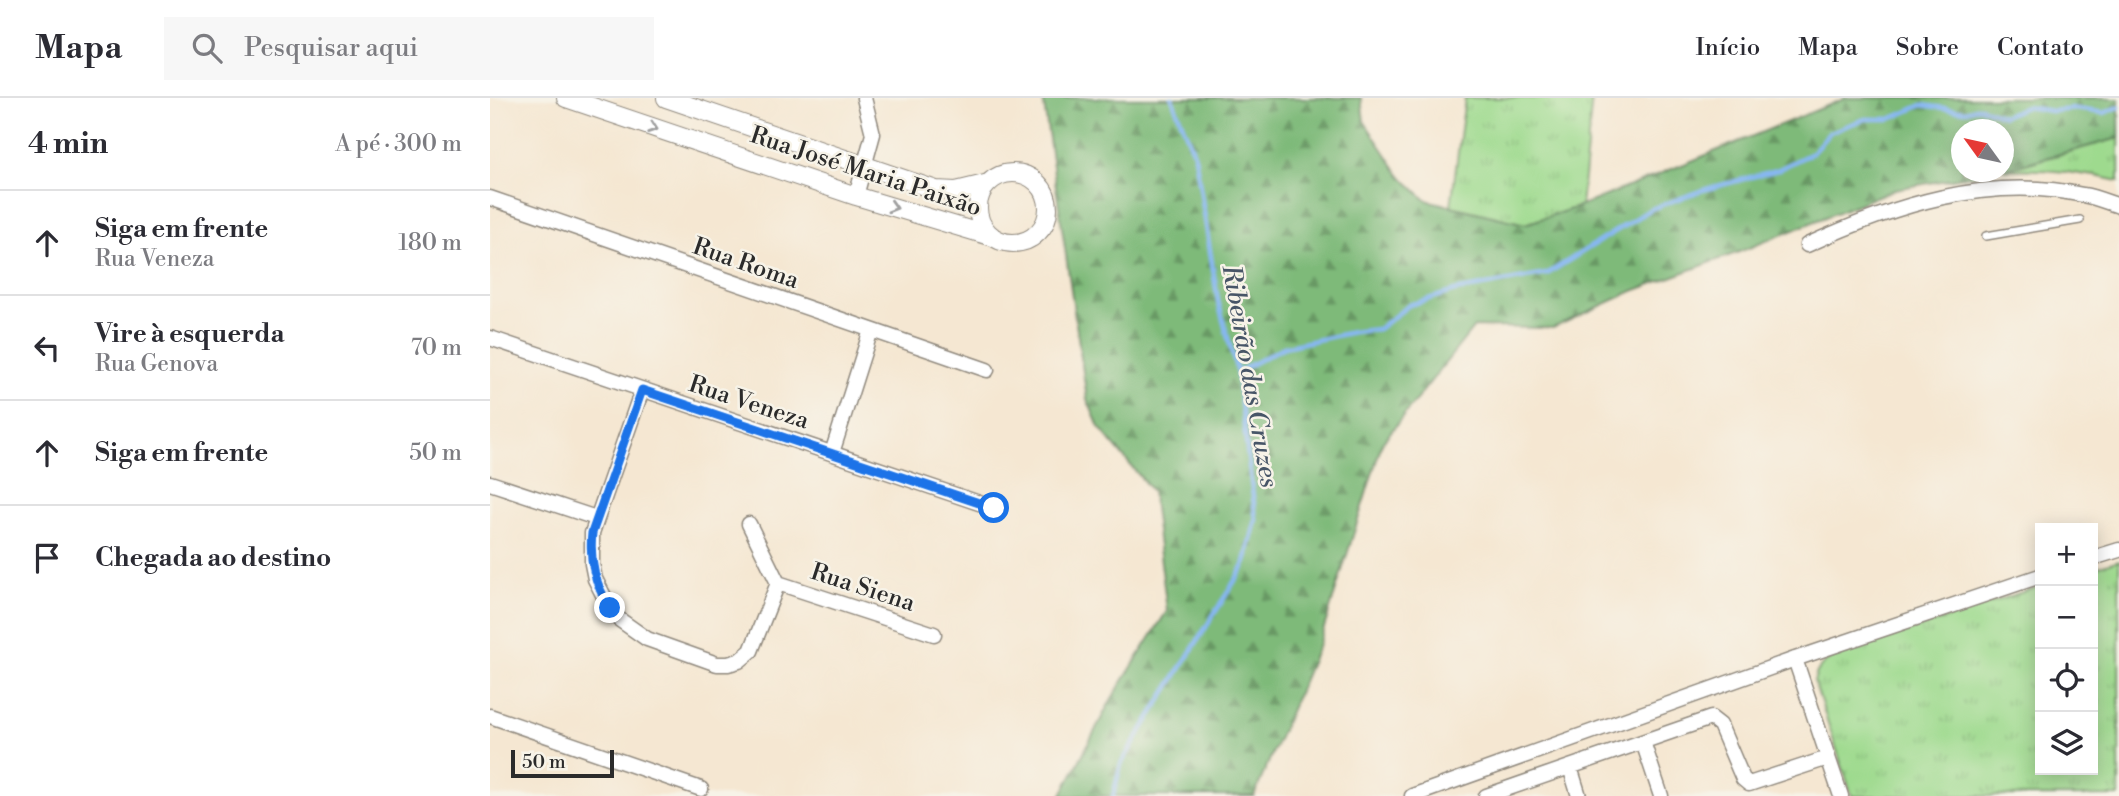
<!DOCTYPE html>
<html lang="pt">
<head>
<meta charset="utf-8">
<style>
	:root { --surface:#fff; --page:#f7f7f7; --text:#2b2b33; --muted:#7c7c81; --line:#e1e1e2 }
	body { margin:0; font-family:"Libre Bodoni",serif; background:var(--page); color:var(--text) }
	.controls { position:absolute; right:21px; bottom:21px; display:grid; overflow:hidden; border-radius:0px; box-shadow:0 4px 18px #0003 }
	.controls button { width:63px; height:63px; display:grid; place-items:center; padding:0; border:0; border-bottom:2px solid var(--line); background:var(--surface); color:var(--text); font:35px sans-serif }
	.compass { position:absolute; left:1461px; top:21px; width:63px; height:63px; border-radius:50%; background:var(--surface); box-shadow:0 4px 18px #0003; rotate:303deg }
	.scale { position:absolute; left:21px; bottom:18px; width:103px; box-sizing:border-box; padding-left:7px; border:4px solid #2b2b2b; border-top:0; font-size:19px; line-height:24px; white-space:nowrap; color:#2b2b2b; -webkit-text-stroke:5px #f7f3e8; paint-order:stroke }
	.stop { position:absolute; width:21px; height:21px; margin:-16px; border:5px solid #1a73e8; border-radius:50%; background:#fff }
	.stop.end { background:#1a73e8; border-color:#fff; box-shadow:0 2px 7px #0008 }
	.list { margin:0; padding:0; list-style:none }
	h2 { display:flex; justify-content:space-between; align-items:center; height:91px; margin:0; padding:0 28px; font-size:30px }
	h2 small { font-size:23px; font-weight:400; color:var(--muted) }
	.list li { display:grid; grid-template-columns:46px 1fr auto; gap:21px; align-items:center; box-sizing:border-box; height:105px; padding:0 28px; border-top:2px solid var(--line) }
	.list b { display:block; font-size:26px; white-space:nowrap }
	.list p { margin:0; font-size:23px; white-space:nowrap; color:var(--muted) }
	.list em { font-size:23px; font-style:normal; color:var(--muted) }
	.icon { flex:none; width:38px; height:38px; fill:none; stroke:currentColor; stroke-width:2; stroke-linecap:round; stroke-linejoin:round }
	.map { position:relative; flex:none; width:1629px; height:698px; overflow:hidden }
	header { display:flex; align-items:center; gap:42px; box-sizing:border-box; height:98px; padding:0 35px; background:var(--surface); border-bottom:2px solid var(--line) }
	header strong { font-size:33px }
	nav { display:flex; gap:38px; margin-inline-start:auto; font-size:24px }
	.search { width:490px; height:63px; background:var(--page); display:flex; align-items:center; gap:18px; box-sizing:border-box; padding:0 24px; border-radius:0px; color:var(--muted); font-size:26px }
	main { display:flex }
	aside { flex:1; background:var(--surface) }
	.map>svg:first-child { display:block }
	.grass { fill:url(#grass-tufts); stroke:#64825c; stroke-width:2 }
	.forest { fill:url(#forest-firs); stroke:#547252; stroke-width:2 }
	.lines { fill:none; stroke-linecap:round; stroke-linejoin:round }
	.stream { stroke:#87b7f3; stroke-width:4.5 }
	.service-casing { stroke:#90897e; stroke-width:10 }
	.minor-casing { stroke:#90897e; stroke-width:17 }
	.tertiary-casing { stroke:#90897e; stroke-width:20 }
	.service { stroke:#fff; stroke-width:7 }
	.minor { stroke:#fff; stroke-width:14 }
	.tertiary { stroke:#fff; stroke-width:18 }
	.oneway { stroke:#a0a0a0 }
	.route { stroke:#1a73e8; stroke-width:9 }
	.labels { text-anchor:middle; stroke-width:5; stroke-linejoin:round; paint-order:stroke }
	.street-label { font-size:24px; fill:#2b2b2b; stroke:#f7f3e8 }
	.water-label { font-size:26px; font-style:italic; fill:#475567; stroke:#f7f3e8 }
</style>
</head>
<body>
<header>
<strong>Mapa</strong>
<div class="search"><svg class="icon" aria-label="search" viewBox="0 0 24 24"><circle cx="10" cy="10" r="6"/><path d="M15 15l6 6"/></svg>Pesquisar aqui</div>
<nav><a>Início</a><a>Mapa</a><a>Sobre</a><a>Contato</a></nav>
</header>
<main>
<aside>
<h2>4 min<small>A pé · 300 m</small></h2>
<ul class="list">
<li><svg class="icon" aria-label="ahead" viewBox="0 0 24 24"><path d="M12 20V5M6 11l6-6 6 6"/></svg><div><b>Siga em frente</b><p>Rua Veneza</p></div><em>180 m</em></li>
<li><svg class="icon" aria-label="left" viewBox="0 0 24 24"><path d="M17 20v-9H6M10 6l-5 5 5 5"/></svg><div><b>Vire à esquerda</b><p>Rua Genova</p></div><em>70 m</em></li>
<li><svg class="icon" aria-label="ahead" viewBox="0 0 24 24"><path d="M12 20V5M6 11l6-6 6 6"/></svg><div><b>Siga em frente</b></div><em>50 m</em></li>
<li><svg class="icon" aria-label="arrive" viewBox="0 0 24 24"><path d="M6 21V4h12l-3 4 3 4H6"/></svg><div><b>Chegada ao destino</b></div></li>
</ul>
</aside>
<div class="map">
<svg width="1629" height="698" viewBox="0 0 1629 698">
	<defs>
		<pattern id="grass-tufts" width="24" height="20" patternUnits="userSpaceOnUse" patternTransform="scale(1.75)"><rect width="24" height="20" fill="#9eda8e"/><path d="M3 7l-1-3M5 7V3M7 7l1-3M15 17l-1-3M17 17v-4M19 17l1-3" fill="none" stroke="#88bb7b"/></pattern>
		<pattern id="forest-firs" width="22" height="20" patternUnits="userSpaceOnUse" patternTransform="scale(1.75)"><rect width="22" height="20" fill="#7eba79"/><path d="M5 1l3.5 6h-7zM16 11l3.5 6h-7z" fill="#679763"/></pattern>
	</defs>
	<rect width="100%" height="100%" fill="#f7f3e8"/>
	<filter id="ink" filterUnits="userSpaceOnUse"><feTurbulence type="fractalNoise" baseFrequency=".0143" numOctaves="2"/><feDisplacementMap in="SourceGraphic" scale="14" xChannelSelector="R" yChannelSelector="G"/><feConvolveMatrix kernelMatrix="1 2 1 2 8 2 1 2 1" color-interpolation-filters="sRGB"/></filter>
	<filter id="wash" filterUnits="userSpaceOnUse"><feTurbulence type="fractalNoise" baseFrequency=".00686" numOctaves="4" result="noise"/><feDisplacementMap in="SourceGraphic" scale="28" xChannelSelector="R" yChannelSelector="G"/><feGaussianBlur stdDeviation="1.57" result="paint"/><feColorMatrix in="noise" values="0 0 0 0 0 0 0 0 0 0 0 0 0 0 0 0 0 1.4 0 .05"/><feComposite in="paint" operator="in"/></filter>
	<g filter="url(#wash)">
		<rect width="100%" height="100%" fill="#f5e7d2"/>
		<path class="grass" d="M975,0H1102L1091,108L1035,126L961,108Z
			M1629,40V83C1590,74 1554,70 1514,72Z
			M1629,462V698H1362L1324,583C1327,571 1332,566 1342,560L1550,488V672H1603V470Z"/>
		<path class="forest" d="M553,0H871L874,23L910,77L936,102L1035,126L1091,108L1356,0H1629V40L1514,71V32H1472V74H1502L1405,91L1249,154L1143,193L1063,230L984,229L892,345L829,546L764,698H571L621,602L677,513L662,393L609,329L597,301Z"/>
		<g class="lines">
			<path class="stream" d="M747,274L794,249L863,234L888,231L919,207L965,193L1057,176L1161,111L1213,92L1287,72L1322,55L1340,34L1375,21H1400L1432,7L1475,13L1490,9L1513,18L1536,9L1561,13L1586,11L1614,15L1629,9
				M623,698L631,666L754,468L766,422L747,274L728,203L705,58L682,0"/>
		</g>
	</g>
	<g filter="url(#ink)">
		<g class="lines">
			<defs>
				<path id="service" d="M1496,138L1590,122"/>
				<path id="minor" d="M366,98L383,36L374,0
					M0,100L497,272
					M1317,147C1402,108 1498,76 1593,97C1605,99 1617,104 1629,108
					M0,240L504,410
					M152,292L102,435V466L105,481L120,510L130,522L157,541L227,566H238L249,563L261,553L288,485L259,426
					M342,355L381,232
					M0,385L106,420
					M1603,460L1629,452
					M288,485L444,536
					M1305,561L1351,698
					M0,618L211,691
					M1153,644L1171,698
					M1080,669L1089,698
					M922,698L1305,561L1550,478
					M996,698L1221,620L1230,627L1253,681L1259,686L1338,660"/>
				<path id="tertiary" d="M76,0L366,98L503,139
					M176,0L446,92L466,93L499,85
					M488 110a35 35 0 1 1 70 0a35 35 0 1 1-70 0Z"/>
			</defs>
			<use href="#service" class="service-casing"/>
			<use href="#minor" class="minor-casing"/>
			<use href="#tertiary" class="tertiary-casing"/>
			<use href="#service" class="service"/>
			<use href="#minor" class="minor"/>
			<use href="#tertiary" class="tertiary"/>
		</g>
		<defs><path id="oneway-chevron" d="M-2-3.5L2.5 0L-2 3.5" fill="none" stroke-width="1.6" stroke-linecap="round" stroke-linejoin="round" transform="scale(1.75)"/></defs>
		<g class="oneway">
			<use href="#oneway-chevron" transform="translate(163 30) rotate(19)"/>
			<use href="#oneway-chevron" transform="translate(403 109) rotate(17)"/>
		</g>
	</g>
	<g class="lines" filter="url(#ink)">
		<path class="route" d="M120,510C105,486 99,463 102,435L152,292L504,410"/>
	</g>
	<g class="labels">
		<g class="street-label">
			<text transform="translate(376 73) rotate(18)" y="8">Rua José Maria Paixão</text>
			<text transform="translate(256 165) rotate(19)" y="8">Rua Roma</text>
			<text transform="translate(259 304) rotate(18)" y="8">Rua Veneza</text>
			<text transform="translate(373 489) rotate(18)" y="8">Rua Siena</text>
		</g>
		<g class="water-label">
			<text transform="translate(761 278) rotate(80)" y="9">Ribeirão das Cruzes</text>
		</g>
	</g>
</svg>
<div class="controls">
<button>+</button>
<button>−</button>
<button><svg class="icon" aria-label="locate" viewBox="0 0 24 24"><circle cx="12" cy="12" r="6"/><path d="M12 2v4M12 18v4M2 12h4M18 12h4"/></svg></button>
<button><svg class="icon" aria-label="layers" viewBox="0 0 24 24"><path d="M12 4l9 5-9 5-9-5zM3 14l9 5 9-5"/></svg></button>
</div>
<svg class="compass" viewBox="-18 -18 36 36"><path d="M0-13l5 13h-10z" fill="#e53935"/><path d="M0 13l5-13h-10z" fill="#7c7c81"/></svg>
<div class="scale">50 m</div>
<div class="stop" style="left:504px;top:410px"></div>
<div class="stop end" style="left:120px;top:510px"></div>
</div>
</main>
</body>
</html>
